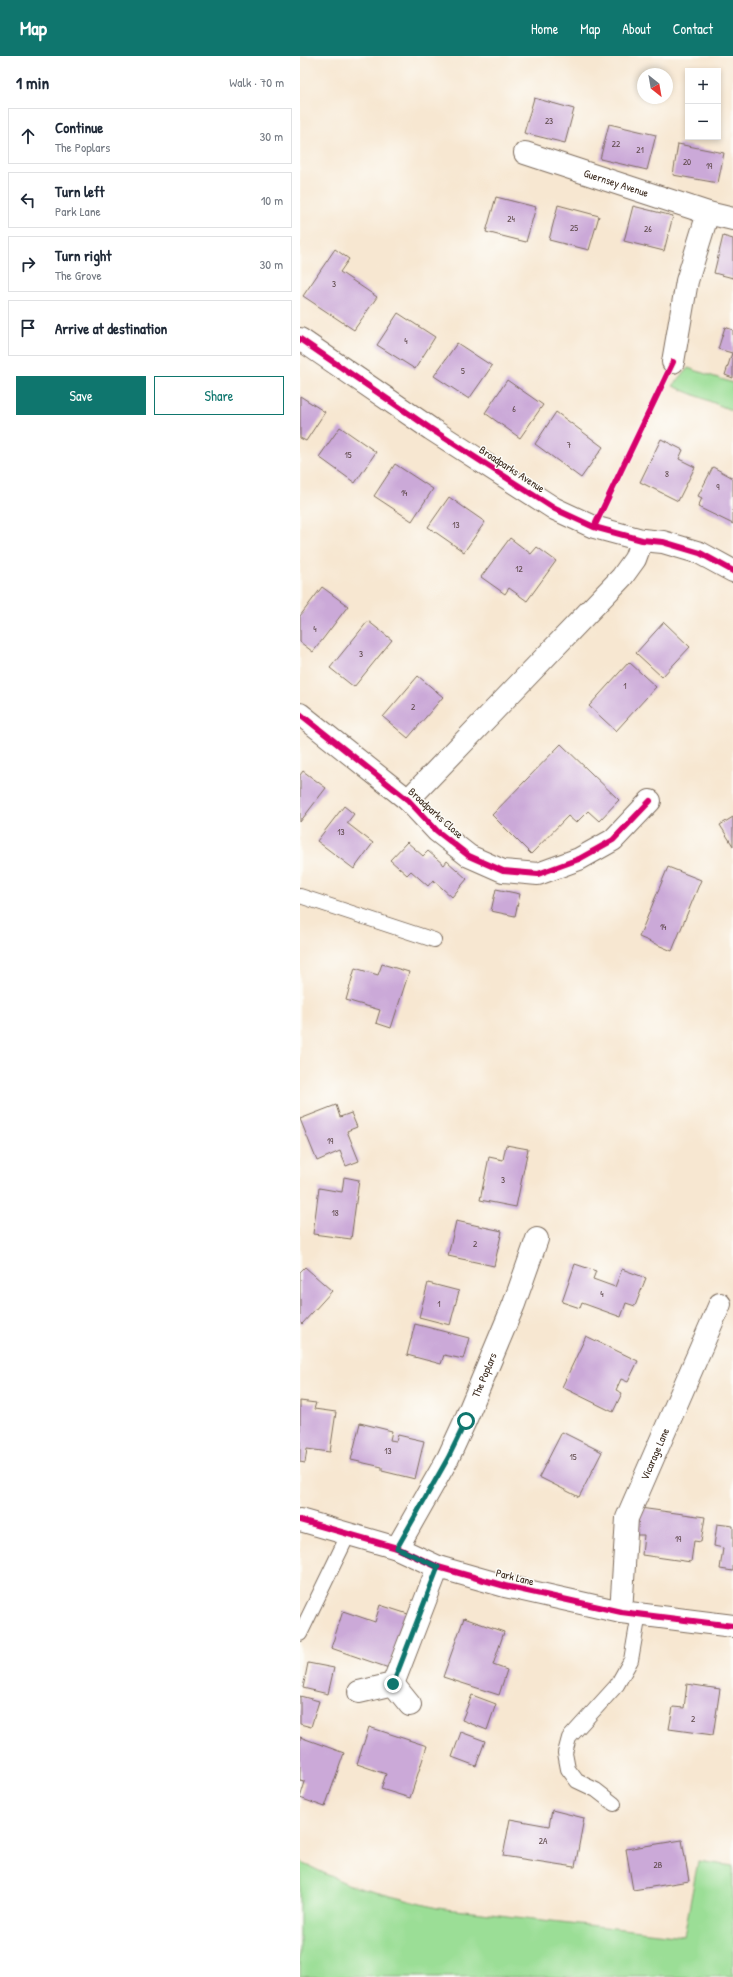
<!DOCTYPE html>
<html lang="en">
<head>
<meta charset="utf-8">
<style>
	:root { --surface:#fff; --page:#f2f2f3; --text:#1f2937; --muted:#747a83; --line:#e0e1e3; --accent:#0f766e }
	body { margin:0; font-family:"Patrick Hand",sans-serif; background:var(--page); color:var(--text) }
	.controls { position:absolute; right:12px; top:12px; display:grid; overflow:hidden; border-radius:0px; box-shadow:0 2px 6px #0003 }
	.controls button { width:36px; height:36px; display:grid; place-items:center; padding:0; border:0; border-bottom:1px solid var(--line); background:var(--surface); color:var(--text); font:20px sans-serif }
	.compass { position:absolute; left:337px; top:12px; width:36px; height:36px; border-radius:50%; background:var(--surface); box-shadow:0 2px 6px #0003; rotate:149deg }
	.stop { position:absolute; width:12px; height:12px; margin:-9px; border:3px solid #0f766e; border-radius:50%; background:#fff }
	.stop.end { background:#0f766e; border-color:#fff; box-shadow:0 1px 4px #0008 }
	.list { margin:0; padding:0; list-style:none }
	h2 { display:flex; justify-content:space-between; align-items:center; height:52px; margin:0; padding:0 16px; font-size:17px }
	h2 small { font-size:13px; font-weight:400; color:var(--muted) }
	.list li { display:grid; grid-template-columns:26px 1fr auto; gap:12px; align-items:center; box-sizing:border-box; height:56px; margin:0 8px 8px; padding:0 8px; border:1px solid var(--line); border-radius:0px }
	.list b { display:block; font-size:15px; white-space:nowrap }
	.list p { margin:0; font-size:13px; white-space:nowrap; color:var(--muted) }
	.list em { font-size:13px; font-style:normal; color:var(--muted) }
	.actions { display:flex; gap:8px; padding:12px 16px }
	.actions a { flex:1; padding:9px 0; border:1px solid var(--accent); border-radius:0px; text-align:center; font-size:14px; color:var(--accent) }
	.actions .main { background:var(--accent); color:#fff }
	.icon { flex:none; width:22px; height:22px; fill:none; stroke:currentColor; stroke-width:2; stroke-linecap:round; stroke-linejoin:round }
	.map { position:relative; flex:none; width:433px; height:1921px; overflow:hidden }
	header { display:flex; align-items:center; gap:24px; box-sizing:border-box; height:56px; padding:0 20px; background:var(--accent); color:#fff }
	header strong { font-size:19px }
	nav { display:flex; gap:22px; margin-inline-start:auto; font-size:14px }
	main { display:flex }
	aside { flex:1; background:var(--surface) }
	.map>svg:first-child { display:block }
	.green { fill:#9bde96; stroke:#6b845a }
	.building { fill:#cba9d8 }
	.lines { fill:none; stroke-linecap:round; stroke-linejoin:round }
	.service-casing { stroke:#7d6c5d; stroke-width:16 }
	.minor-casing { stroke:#7d6c5d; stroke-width:24 }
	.path { stroke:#7d6c5d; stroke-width:2.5; stroke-dasharray:1 3; stroke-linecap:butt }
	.service { stroke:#fff; stroke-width:14 }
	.minor { stroke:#fff; stroke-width:22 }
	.cycleway-casing { stroke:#fdfcf7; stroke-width:8 }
	.cycleway { stroke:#d6006c; stroke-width:6 }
	.route { stroke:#0f766e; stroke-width:5 }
	.labels { text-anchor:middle; stroke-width:3; stroke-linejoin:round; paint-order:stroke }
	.number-label { font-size:9px; fill:#5f4a4c }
	.street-label { font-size:11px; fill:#3b2a1e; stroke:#fdfcf7 }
</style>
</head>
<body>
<header>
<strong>Map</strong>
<nav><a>Home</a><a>Map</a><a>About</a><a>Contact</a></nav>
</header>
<main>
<aside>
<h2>1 min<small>Walk · 70 m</small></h2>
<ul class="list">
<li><svg class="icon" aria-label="ahead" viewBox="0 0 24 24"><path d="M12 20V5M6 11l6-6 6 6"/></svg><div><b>Continue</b><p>The Poplars</p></div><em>30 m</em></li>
<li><svg class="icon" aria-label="left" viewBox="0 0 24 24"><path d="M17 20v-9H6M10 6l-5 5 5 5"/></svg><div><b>Turn left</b><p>Park Lane</p></div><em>10 m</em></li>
<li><svg class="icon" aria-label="right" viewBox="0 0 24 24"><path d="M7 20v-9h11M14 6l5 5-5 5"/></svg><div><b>Turn right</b><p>The Grove</p></div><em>30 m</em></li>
<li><svg class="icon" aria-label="arrive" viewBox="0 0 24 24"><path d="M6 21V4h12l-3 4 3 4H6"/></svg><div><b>Arrive at destination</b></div></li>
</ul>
<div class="actions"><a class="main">Save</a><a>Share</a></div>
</aside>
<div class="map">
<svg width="433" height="1921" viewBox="0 0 433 1921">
	<rect width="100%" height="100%" fill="#fdfcf7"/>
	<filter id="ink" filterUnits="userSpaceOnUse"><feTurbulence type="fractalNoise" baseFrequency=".025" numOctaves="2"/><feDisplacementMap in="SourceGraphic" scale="8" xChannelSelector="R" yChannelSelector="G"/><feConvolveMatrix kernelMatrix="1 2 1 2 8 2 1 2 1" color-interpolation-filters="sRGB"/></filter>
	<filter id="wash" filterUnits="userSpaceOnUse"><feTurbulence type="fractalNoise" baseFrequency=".012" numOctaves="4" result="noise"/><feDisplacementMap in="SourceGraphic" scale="16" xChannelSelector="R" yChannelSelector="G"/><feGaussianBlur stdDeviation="0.9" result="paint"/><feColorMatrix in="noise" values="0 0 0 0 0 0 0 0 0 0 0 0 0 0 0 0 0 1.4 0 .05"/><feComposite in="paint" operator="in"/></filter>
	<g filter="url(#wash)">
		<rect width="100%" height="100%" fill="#f7e7d1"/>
		<path class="green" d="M388,312L433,327V355L373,330Z
			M398,1805L433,1810V1921H0V1806L52,1830L137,1852L384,1880Z"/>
		<g id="blocks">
			<path class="building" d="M234,42L274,53L265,87L224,77Z
				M309,68L356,79L347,114L300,103Z
				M378,88L424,97L418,127L373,119Z
				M196,141L236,151L226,186L186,176Z
				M258,149L299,160L289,194L249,184Z
				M333,150L373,160L364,195L324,185Z
				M423,180L433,183V222L414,217Z
				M35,193L49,203L40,216L77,241L54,274L3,240Z
				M98,257L135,281L115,313L77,289Z
				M425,271L433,274V322L425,319L432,297L418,293Z
				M157,287L192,310L169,343L134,320Z
				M207,324L243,349L220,382L185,357Z
				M0,340L25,356L6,385L0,382Z
				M256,356L303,391L281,422L235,388Z
				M40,371L76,396L55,427L19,401Z
				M361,383L383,394L379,403L395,411L378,445L340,426Z
				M95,408L133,433L112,465L74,440Z
				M413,411L433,422V468L398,451L402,442L398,440Z
				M149,441L185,466L164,496L128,471Z
				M210,482L231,498L237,491L256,505L227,545L209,532L205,538L181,521Z
				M22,531L48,550L13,596L0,586V560Z
				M68,565L92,584L54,631L30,612Z
				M364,566L390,591L362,621L336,597Z
				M329,606L356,631L316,675L289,650Z
				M118,620L143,641L108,682L83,661Z
				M261,688L319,744L299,765L288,755L276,767L268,760L231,798L192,759Z
				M3,715L26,732L0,766V719Z
				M44,750L54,758L47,767L73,787L54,813L17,785Z
				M433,761V790L420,769Z
				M107,786L123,800L128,795L144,809L147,805L167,823L152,841L133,824L128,830L111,815L107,819L90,804Z
				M368,811L401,824L372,895L339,881Z
				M196,833L220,838L215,860L191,855Z
				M82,908L109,916L91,972L76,967L80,954L46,944L55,912L78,919Z
				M36,1049L40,1061L51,1057L57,1071L47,1075L59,1105L46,1110L40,1095L17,1105L0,1063Z
				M206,1089L228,1093L216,1151L180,1144L189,1101L203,1104Z
				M44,1121L59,1124L51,1183L13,1178L19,1132L42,1136Z
				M156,1165L202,1175L194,1210L148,1200Z
				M275,1208L296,1215L293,1223L315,1231L322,1213L346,1222L335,1250L326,1247L321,1261L282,1247L280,1252L262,1246Z
				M5,1211L32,1235L2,1268L0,1266V1216Z
				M128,1227L159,1235L150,1269L119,1261Z
				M115,1268L169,1282L163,1303L144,1299L141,1308L107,1299Z
				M286,1280L338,1305L328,1326L321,1323L316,1334L322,1337L313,1356L262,1331Z
				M0,1345L16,1347L14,1353L36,1356L30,1396L7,1393L5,1407L0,1406Z
				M60,1367L92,1375L90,1384L96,1385L98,1379L124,1385L115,1423L82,1415V1411L51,1404Z
				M262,1376L302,1396L279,1441L239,1421Z
				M340,1452L405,1461L401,1486L394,1485L391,1506L342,1499L344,1479H336Z
				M417,1468L433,1470V1515L420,1513L423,1492L414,1490Z
				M80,1549L108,1558L89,1612L31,1592L43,1555L75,1566Z
				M164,1562L204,1576L193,1609L207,1614L199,1639L143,1621Z
				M8,1607L34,1612L28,1638L3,1632Z
				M387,1628L420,1633L413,1679L369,1673L373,1651L384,1652Z
				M172,1639L196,1648L187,1674L162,1664Z
				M0,1640L19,1645L11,1671L0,1668Z
				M69,1671L127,1690L110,1742L81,1733L86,1718L57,1708Z
				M161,1676L185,1685L176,1710L152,1701Z
				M0,1681L44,1697L25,1751L0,1742L5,1726L0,1725Z
				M252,1754L284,1762L275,1811L203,1800L210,1763L249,1770Z
				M382,1784L389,1825L333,1834L326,1793Z"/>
		</g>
	</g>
	<g filter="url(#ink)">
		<use href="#blocks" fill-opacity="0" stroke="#7d6c5d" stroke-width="1"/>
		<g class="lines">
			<defs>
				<path id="service" d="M0,840L134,884
					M0,1578L48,1479
					M314,1748L296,1734L277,1725L268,1713L265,1697L269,1682L317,1629L331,1604L339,1558"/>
				<g id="minor">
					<path id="s1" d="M225,97L408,157L433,163"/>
					<path d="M0,283L131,373L255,453L294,471L342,484L363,486L400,497L433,515"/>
					<path d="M373,306L387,225L408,157"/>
					<path d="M0,658L108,744L137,775L169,800L203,815L238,818L279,803L313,784L350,745"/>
					<path d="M108,744L322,521L335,503L342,484"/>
					<path d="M0,1464L97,1492L138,1511L205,1530L321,1556L433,1570"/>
					<path id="s2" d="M97,1492L148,1402L165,1365L214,1248L237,1183"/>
					<path id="s3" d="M321,1556L327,1462L420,1248"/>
					<path d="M93,1628L110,1649"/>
					<path d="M59,1636L93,1628L138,1511"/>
				</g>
			</defs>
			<use href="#service" class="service-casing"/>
			<use href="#minor" class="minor-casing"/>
			<path class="path" d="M306,448L362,330"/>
			<use href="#service" class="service"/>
			<use href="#minor" class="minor"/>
			<defs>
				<path id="cycleway" d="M0,283L131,373L255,453L294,471L342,484L363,486L400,497L433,515
					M294,471L373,306
					M0,658L108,744L137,775L169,800L203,815L238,818L279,803L313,784L350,745
					M0,1464L97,1492L138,1511L205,1530L321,1556L433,1570"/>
			</defs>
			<use href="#cycleway" class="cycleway-casing"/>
			<use href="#cycleway" class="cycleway"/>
		</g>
	</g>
	<g class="lines" filter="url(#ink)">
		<path class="route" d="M93,1628L138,1511L97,1492L148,1402L166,1365"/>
	</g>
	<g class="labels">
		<g class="number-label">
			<text x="249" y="68">23</text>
			<text x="316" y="91">22</text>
			<text x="340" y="97">21</text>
			<text x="387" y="109">20</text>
			<text x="409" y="113">19</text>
			<text x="211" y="166">24</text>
			<text x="274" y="175">25</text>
			<text x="348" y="176">26</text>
			<text x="34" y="231">3</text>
			<text x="106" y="288">4</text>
			<text x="163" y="318">5</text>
			<text x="214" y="356">6</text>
			<text x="269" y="392">7</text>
			<text x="48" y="402">15</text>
			<text x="367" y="421">8</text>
			<text x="418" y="434">9</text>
			<text x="104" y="440">14</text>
			<text x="156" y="472">13</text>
			<text x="219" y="516">12</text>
			<text x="15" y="576">4</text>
			<text x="61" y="601">3</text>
			<text x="325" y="633">1</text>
			<text x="113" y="654">2</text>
			<text x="41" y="779">13</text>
			<text x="363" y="874">14</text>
			<text x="30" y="1088">19</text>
			<text x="203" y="1127">3</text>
			<text x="35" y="1160">18</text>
			<text x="175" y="1191">2</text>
			<text x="302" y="1241">4</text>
			<text x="139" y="1251">1</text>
			<text x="88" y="1398">13</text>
			<text x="273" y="1404">15</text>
			<text x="378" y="1486">19</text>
			<text x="393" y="1666">2</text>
			<text x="243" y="1788">2A</text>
			<text x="358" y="1812">2B</text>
		</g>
		<g class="street-label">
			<text dy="4" stroke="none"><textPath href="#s1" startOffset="96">Guernsey Avenue</textPath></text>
			<text transform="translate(212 413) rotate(33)" y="4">Broadparks Avenue</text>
			<text transform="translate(136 757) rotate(42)" y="4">Broadparks Close</text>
			<text dy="4" stroke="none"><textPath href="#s2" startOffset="194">The Poplars</textPath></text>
			<text dy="4" stroke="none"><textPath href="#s3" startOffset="164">Vicarage Lane</textPath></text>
			<text transform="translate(215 1521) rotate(14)" y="4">Park Lane</text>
		</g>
	</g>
</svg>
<div class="controls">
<button>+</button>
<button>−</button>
</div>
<svg class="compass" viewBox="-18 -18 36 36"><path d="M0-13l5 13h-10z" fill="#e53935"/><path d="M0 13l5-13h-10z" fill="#747a83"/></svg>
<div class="stop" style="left:166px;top:1365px"></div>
<div class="stop end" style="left:93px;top:1628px"></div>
</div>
</main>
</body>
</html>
